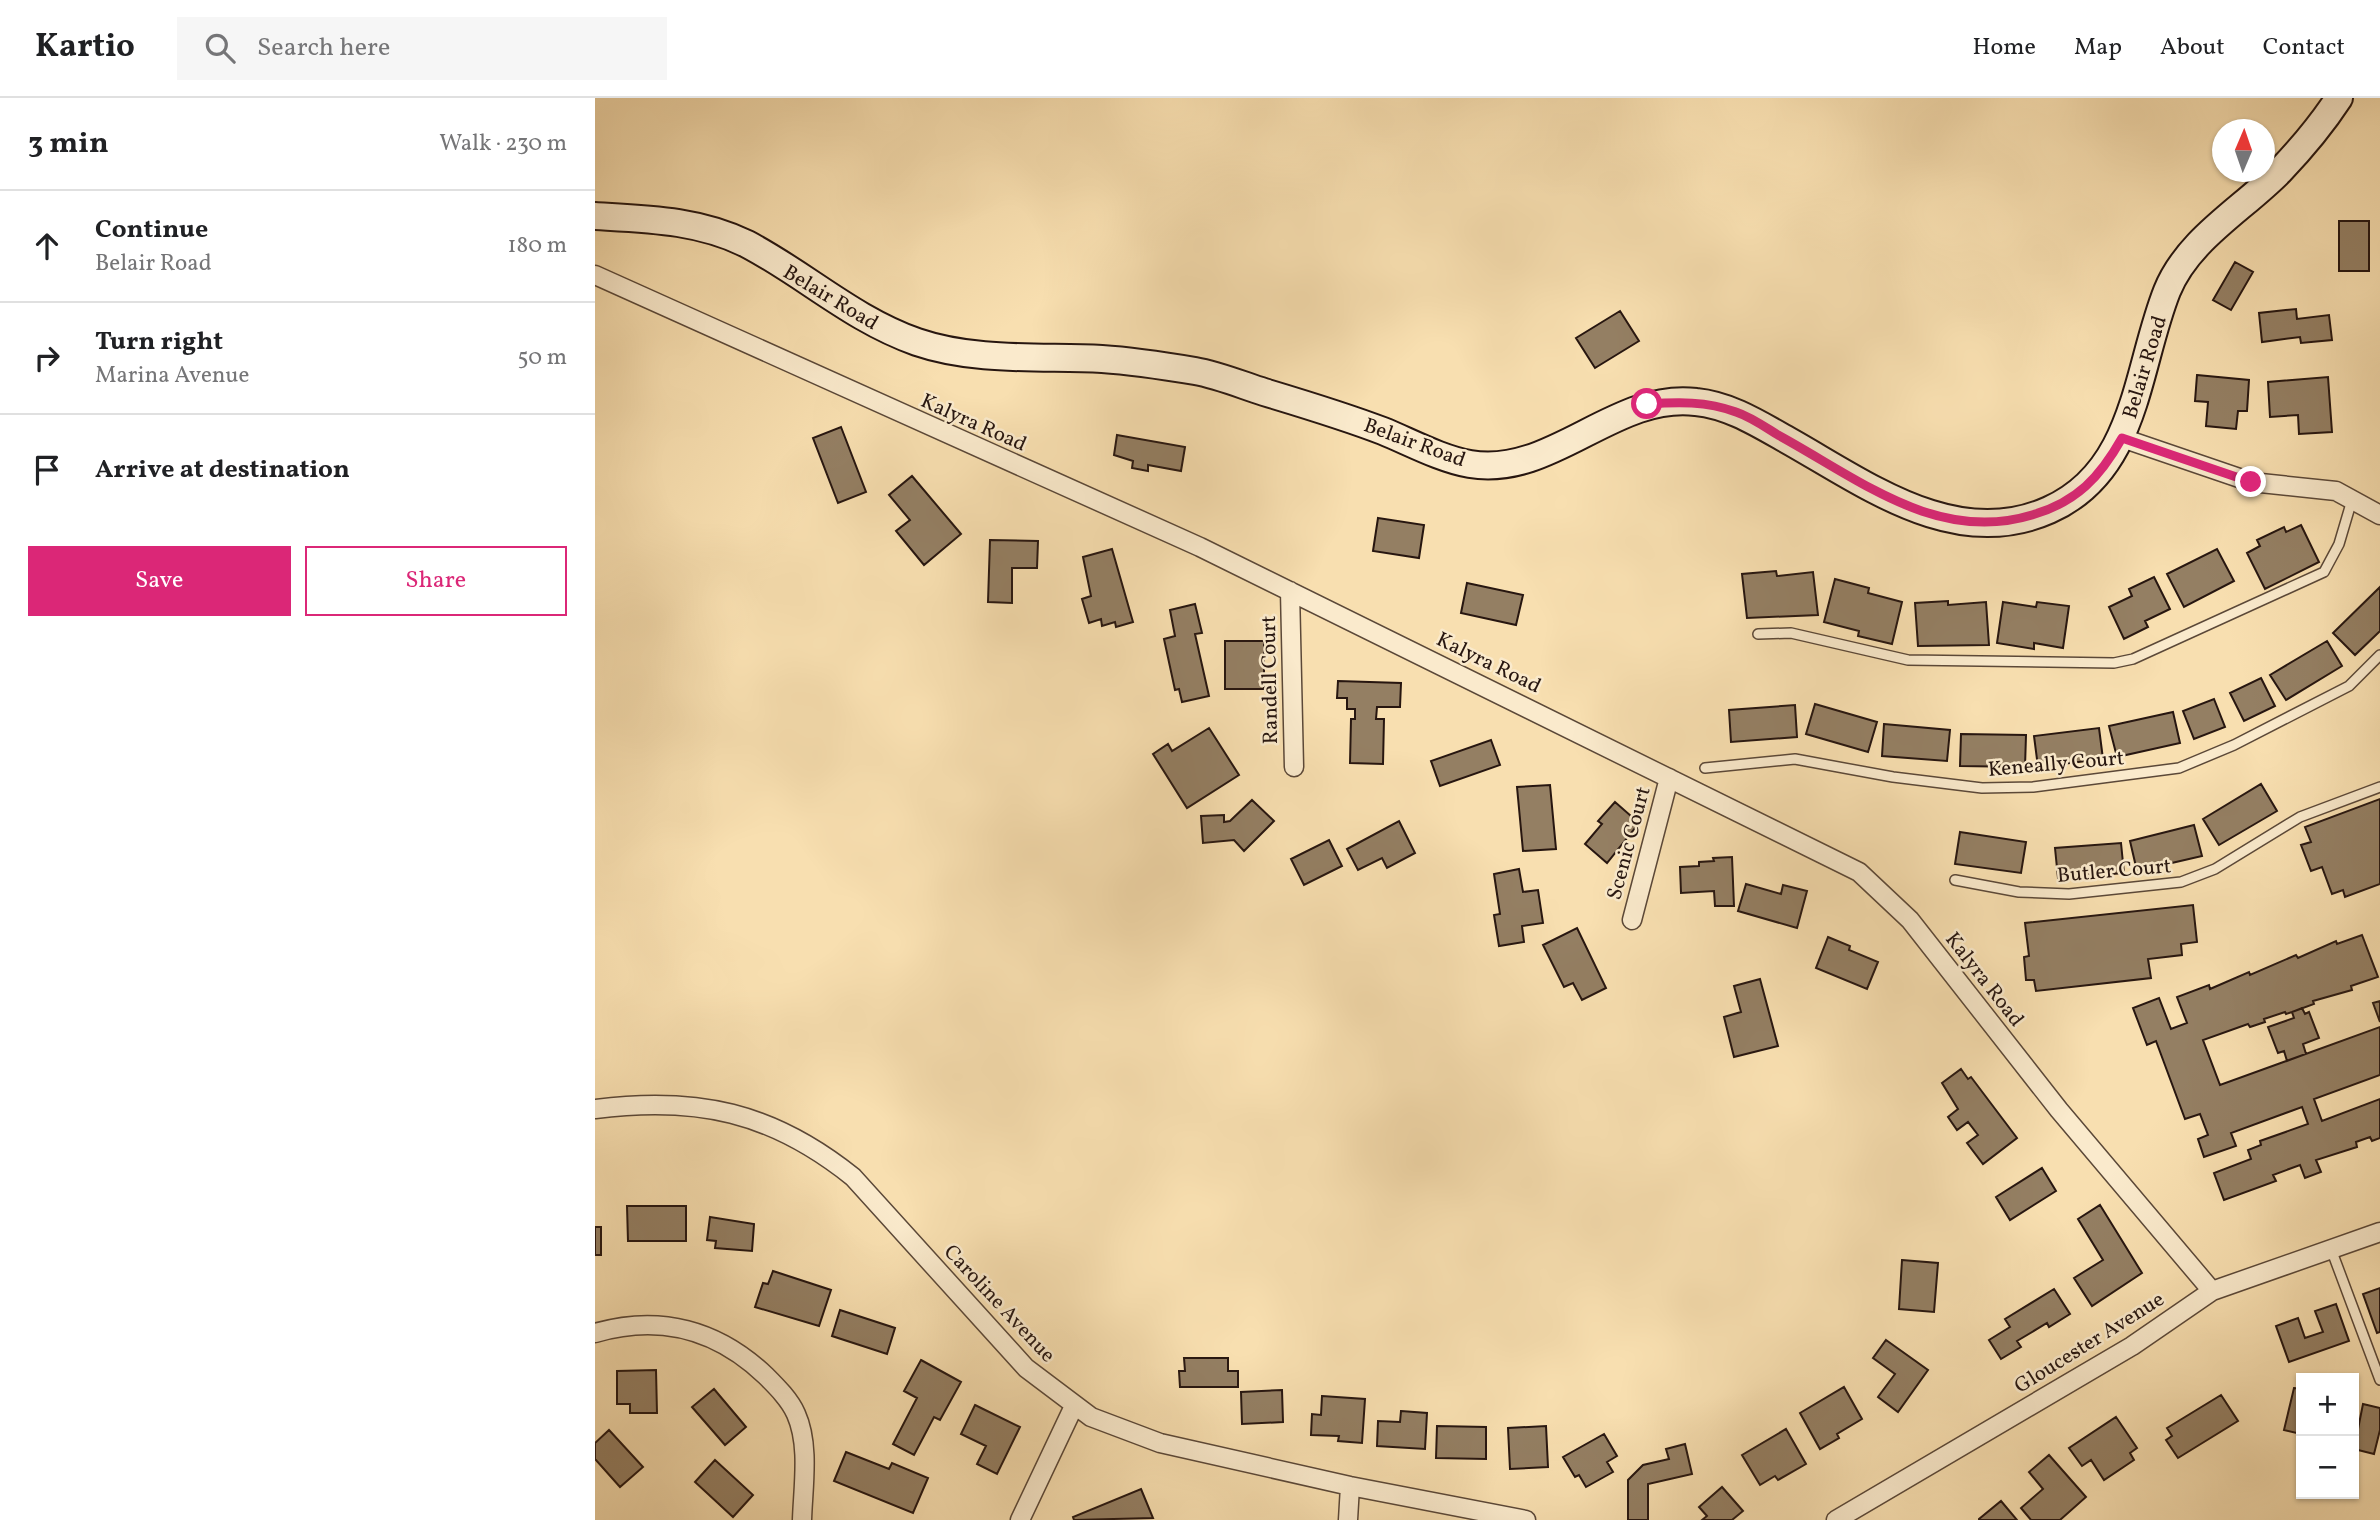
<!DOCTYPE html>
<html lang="en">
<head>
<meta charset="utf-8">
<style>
	:root { --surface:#fff; --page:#f6f6f6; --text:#202124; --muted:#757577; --line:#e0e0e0; --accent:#db2777 }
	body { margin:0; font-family:Vollkorn,serif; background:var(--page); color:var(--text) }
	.controls { position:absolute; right:21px; bottom:21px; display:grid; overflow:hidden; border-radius:0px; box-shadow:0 2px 5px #0004 }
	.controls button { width:63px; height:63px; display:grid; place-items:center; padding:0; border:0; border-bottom:2px solid var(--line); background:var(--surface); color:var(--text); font:35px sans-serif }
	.compass { position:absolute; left:1617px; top:21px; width:63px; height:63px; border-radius:50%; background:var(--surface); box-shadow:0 2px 5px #0004; rotate:2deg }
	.stop { position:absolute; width:21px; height:21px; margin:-16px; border:5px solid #db2777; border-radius:50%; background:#fff }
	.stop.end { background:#db2777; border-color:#fff; box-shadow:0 2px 7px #0008 }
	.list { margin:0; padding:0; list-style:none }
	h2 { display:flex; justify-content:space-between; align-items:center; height:91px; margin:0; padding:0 28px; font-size:30px }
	h2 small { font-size:23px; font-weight:400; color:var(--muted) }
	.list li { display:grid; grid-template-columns:46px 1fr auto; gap:21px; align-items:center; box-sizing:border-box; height:112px; padding:0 28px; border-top:2px solid var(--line) }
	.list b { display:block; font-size:26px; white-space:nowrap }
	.list p { margin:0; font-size:23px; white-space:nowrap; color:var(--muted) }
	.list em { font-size:23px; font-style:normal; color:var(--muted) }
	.actions { display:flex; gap:14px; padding:21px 28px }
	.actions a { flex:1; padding:16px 0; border:2px solid var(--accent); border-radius:0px; text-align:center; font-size:24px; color:var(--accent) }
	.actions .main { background:var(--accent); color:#fff }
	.icon { flex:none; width:38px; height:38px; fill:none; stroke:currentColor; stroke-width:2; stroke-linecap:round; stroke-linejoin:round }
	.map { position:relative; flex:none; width:1785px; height:1422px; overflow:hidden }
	header { display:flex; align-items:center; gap:42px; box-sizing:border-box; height:98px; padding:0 35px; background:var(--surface); border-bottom:2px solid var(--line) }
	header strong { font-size:33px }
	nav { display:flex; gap:38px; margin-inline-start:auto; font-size:24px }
	.search { width:490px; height:63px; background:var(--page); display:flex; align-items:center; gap:18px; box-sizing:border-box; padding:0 24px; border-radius:0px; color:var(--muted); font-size:26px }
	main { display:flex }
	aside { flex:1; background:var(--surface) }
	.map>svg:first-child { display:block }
	.building { fill:#947f63; stroke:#271610; stroke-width:2 }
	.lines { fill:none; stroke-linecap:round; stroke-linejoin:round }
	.service-casing { stroke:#5b4838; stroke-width:12 }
	.minor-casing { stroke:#5b4838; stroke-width:21 }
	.secondary-casing { stroke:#271610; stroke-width:30 }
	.service { stroke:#faeacc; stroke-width:9 }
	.minor { stroke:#faeacc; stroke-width:18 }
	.secondary { stroke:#faeacc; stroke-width:26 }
	.route { stroke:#db2777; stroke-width:9 }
	.labels { text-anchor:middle; stroke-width:5; stroke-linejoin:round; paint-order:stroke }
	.street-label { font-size:21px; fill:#271610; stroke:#faeacc }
</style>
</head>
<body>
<header>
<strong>Kartio</strong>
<div class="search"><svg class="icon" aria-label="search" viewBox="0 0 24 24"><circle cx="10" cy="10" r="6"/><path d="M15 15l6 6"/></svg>Search here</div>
<nav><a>Home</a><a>Map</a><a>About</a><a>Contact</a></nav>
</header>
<main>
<aside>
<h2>3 min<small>Walk · 230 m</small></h2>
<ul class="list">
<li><svg class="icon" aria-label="ahead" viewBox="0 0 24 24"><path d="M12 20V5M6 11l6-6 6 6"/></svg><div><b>Continue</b><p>Belair Road</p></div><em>180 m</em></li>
<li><svg class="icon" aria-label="right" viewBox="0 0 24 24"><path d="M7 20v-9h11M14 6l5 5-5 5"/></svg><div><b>Turn right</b><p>Marina Avenue</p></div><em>50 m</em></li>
<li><svg class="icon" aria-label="arrive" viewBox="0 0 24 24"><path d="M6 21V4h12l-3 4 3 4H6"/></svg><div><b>Arrive at destination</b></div></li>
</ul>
<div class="actions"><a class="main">Save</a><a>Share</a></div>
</aside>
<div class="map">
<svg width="1785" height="1422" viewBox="0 0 1785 1422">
	<rect width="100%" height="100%" fill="#f8dfb0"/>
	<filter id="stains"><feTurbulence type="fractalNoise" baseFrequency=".00286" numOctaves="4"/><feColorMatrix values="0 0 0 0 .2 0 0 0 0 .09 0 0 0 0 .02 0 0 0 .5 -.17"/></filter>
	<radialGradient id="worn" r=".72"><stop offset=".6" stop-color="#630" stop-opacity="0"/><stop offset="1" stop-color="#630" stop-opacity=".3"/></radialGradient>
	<path class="building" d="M1744,123H1774V173H1744Z
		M1640,164L1658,174L1636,212L1618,202Z
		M1701,211L1702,221L1734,217L1737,242L1706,245L1705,239L1667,244L1664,215Z
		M1025,213L1044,243L1000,270L981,240Z
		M1602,277L1654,282L1652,313H1643L1641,331L1611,328L1613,304L1600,303Z
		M1733,279L1737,334L1704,336L1703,317L1675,319L1673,284Z
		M246,329L271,394L243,405L218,340Z
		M522,337L590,349L586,373L553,367V373L537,370L538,363L519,357Z
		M317,378L366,436L329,467L301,433L315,422L294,397Z
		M783,420L829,427L824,460L778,453Z
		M1706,427L1724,464L1670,491L1652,455L1665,448L1662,442L1689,429L1691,434Z
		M395,442L443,443L442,470H417V505L393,504Z
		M517,451L538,524L521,529L520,524L507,528L506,521L494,525L487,501L496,498L488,459Z
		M1622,451L1639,483L1589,509L1572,476Z
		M1181,473L1182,478L1218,474L1223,517L1152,520L1147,476Z
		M1559,479L1575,511L1550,523L1553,529L1529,541L1514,509L1537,498L1534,491Z
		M1240,481L1274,490L1273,495L1307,504L1297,546L1263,538L1264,533L1229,524Z
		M872,485L928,497L921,527L866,515Z
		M1785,489V533L1760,557L1738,535Z
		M1353,503V507L1391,504L1394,547L1323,548L1320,505Z
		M1408,504L1441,509L1442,504L1474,508L1468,550L1439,545V551L1402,545Z
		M600,506L607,535L600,536L614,598L587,604L584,591L580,592L569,541L580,538L575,512Z
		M630,543H669V591H630Z
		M1732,543L1747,568L1691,602L1675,577Z
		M1666,580L1680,608L1649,623L1635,595Z
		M743,583L806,585L805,609H782L781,621H789L788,666L755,665L756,621H760V611H752V600H742Z
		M1619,601L1630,629L1599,641L1588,613Z
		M1220,606L1282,624L1273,654L1211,636Z
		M1200,607L1202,639L1136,644L1134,612Z
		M1578,614L1585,645L1522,659L1514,628Z
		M1289,626L1355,632L1352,663L1287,658Z
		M614,630L644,677L592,710L558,656L573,646L577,653Z
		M1504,630L1508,661L1443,669L1439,638Z
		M1366,636L1431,637L1430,669L1365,668Z
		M896,642L905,667L845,688L836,663Z
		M1666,686L1682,713L1624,747L1608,721Z
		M955,687L961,751L928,753L922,689Z
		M1785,701V786L1750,799L1748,792L1737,796L1727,769L1716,773L1706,747L1716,744L1710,729Z
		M657,702L679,723L649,753L639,742L608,745L606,718L629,717V724L635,723Z
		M1020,704L1044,725L1012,765L990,746L1007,726L1003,723Z
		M804,723L820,755L792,770L787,760L763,772L752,751Z
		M1599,727L1607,758L1542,773L1535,743Z
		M1365,734L1431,744L1426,775L1360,766Z
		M734,742L747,768L709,787L696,761Z
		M1526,745L1529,775L1463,780L1460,750Z
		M1137,759L1139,808H1120L1119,793L1086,795L1085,769L1104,768V764L1119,763L1118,760Z
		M924,771L928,794L943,792L948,825L927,828L929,844L904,848L899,817L905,816L899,776Z
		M1151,786L1186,796L1188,787L1212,793L1202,830L1143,813Z
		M1598,807L1602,844L1586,846L1587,857L1553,861L1556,880L1441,893L1439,882H1431L1429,859L1434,858L1430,825Z
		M982,830L1011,890L987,902L978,885L969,889L948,847Z
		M1767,837L1783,879L1756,888L1757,892L1718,903L1719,906L1697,914L1691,916L1690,914L1669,921L1670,924L1655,929L1653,926L1608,942L1625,987L1785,929V977L1719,1001L1727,1023L1785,1001V1040L1777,1043L1775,1039L1761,1044L1762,1049L1721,1062L1726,1074L1710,1080L1705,1067L1678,1077L1681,1083L1629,1102L1619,1075L1656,1061L1653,1052L1666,1047L1665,1043L1713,1026L1707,1009L1636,1035L1641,1048L1609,1059L1603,1041L1613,1037L1605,1016L1590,1021L1561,943L1552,947L1538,910L1564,900L1576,931L1592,925L1582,899L1614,887L1615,891L1654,874L1655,877L1701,857L1703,860L1741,843L1742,846Z
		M1233,839L1255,848L1254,852L1283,864L1272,891L1221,870Z
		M1165,881L1183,948L1139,959L1129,919L1146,914L1139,888Z
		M1785,903V924L1778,905Z
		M1707,910L1710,916L1714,914L1724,940L1708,946L1711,956L1692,963L1689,953L1683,955L1673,929L1699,920L1697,914Z
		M1366,971L1373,981L1376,979L1422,1040L1388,1066L1372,1045L1383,1037L1373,1024L1362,1032L1353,1019L1363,1011L1347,985Z
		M1447,1070L1461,1093L1415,1122L1401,1099Z
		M1505,1107L1547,1175L1497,1208L1479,1180L1508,1162L1483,1121Z
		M32,1108H91V1143H33Z
		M115,1119L159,1126L157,1153L120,1150L121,1143L112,1142Z
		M0,1129H6V1157H0Z
		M1307,1162L1343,1165L1339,1214L1304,1211Z
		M178,1173L236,1192L224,1228L160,1209L168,1185L173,1186Z
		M1785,1190V1234L1782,1235L1768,1196Z
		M1459,1191L1475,1216L1454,1229L1452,1225L1422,1243L1426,1249L1406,1261L1394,1242L1415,1229L1410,1221Z
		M1741,1206L1754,1243L1694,1264L1681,1228L1703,1220L1710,1240L1728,1234L1720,1213Z
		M245,1212L300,1230L292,1256L237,1238Z
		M1291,1242L1333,1272L1303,1314L1283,1299L1300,1276L1278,1260Z
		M589,1260H633V1273H643V1289H585L584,1273H590Z
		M326,1262L366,1284L345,1322L339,1319L319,1357L298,1346L322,1300L309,1293Z
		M61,1272L62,1315H35V1306H22V1273Z
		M1249,1289L1267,1321L1242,1336L1244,1340L1225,1351L1205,1315Z
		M1699,1290L1706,1291V1336L1689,1332Z
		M119,1291L151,1329L130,1347L97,1309Z
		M687,1292L688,1324L647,1326L646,1294Z
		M1626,1297L1643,1323L1583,1360L1571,1342L1577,1338L1572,1330Z
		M727,1298L770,1301L767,1345L743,1343L744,1338L716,1337L717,1316L726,1317Z
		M1768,1306L1785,1310V1332L1779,1356L1759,1351Z
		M380,1307L425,1329L402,1376L382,1366L391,1348L366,1336Z
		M806,1313L832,1315L830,1351L782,1348L783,1323L805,1324Z
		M1521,1319L1542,1350L1535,1355L1539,1362L1509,1382L1496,1362L1487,1368L1474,1350Z
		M842,1328L891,1329V1361L841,1360Z
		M951,1328L953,1369L915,1371L913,1330Z
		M1191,1331L1211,1366L1183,1382L1180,1378L1165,1387L1147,1357Z
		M14,1332L48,1369L25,1389L0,1361V1345Z
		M1009,1336L1022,1358L1012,1364L1018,1374L991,1389L984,1377L980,1379L968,1359Z
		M1090,1346L1097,1376L1053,1386V1422H1033V1382L1048,1367L1074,1361L1071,1351Z
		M251,1354L294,1371L297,1365L333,1380L318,1415L239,1383Z
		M1454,1357L1491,1399L1465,1422H1436L1426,1410L1448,1391L1434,1374Z
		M120,1362L158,1397L138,1419L100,1384Z
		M1127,1389L1148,1413L1137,1422H1107L1112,1418L1104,1409Z
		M546,1391L558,1420L479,1422L478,1419Z
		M1406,1403L1422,1422H1384V1421Z"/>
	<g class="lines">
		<defs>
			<path id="service" d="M1163,536L1196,535L1313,562L1519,565L1538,561L1729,474L1744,446L1757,402
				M1110,670L1200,661L1298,679L1387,690L1438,689L1584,670L1639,647L1754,588L1785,557
				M1360,782L1424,794L1474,796L1586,784L1620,771L1705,719L1785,689
				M1736,1151L1785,1282"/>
			<path id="minor" d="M0,177L605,449L1264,774L1315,822L1464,1012L1617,1193
				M1527,340L1656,384L1741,393L1785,417
				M695,493L699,669
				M1037,822L1074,680
				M0,1011C102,998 177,1014 258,1079L431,1270L496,1319L565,1345L755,1388L931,1422
				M0,1235C65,1216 123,1232 171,1278C182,1289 195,1302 201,1316C215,1347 208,1389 207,1422
				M425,1422L479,1308
				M753,1422L755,1388
				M1241,1422L1537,1248L1617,1193L1785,1134"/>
			<path id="secondary" d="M0,118C52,121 104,122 152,146C211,177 257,221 322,244C380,264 447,258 507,261C538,263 570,268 600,273C623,277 647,287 669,294C709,306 749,318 788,333C815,344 846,361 875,366C957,380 1019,294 1101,304C1132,307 1159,323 1187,339C1267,383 1358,455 1454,412C1542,373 1541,271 1572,193C1593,141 1648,111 1685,73C1707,50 1727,26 1744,0"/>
		</defs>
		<use href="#service" class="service-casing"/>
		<use href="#minor" class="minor-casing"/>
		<use href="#secondary" class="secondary-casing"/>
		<use href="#service" class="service"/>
		<use href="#minor" class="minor"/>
		<use href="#secondary" class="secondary"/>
	</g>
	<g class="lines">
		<path class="route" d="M1052,306C1083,304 1111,303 1141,314C1156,319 1170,329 1183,337C1264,381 1342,446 1437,417C1482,404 1505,379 1527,340L1656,384"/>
	</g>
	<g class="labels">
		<g class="street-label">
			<text transform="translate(236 199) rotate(31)" y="7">Belair Road</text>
			<text transform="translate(1549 269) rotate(-73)" y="7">Belair Road</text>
			<text transform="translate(379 324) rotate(24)" y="7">Kalyra Road</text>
			<text transform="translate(820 344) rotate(20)" y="7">Belair Road</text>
			<text transform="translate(894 564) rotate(26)" y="7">Kalyra Road</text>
			<text transform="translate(674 582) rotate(-91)" y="7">Randell Court</text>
			<text transform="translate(1461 665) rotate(-5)" y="7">Keneally Court</text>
			<text transform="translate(1033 745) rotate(-75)" y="7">Scenic Court</text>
			<text transform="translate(1519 772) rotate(-5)" y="7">Butler Court</text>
			<text transform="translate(1390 881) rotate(52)" y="7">Kalyra Road</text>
			<text transform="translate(405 1205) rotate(47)" y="7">Caroline Avenue</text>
			<text transform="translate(1494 1244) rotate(-32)" y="7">Gloucester Avenue</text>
		</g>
	</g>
	<rect width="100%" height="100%" filter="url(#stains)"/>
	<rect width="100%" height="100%" fill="url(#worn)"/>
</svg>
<div class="controls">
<button>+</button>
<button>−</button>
</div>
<svg class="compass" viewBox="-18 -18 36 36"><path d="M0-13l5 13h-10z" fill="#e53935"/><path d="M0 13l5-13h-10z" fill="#757577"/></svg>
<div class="stop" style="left:1052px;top:306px"></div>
<div class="stop end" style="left:1656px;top:384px"></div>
</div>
</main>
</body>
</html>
